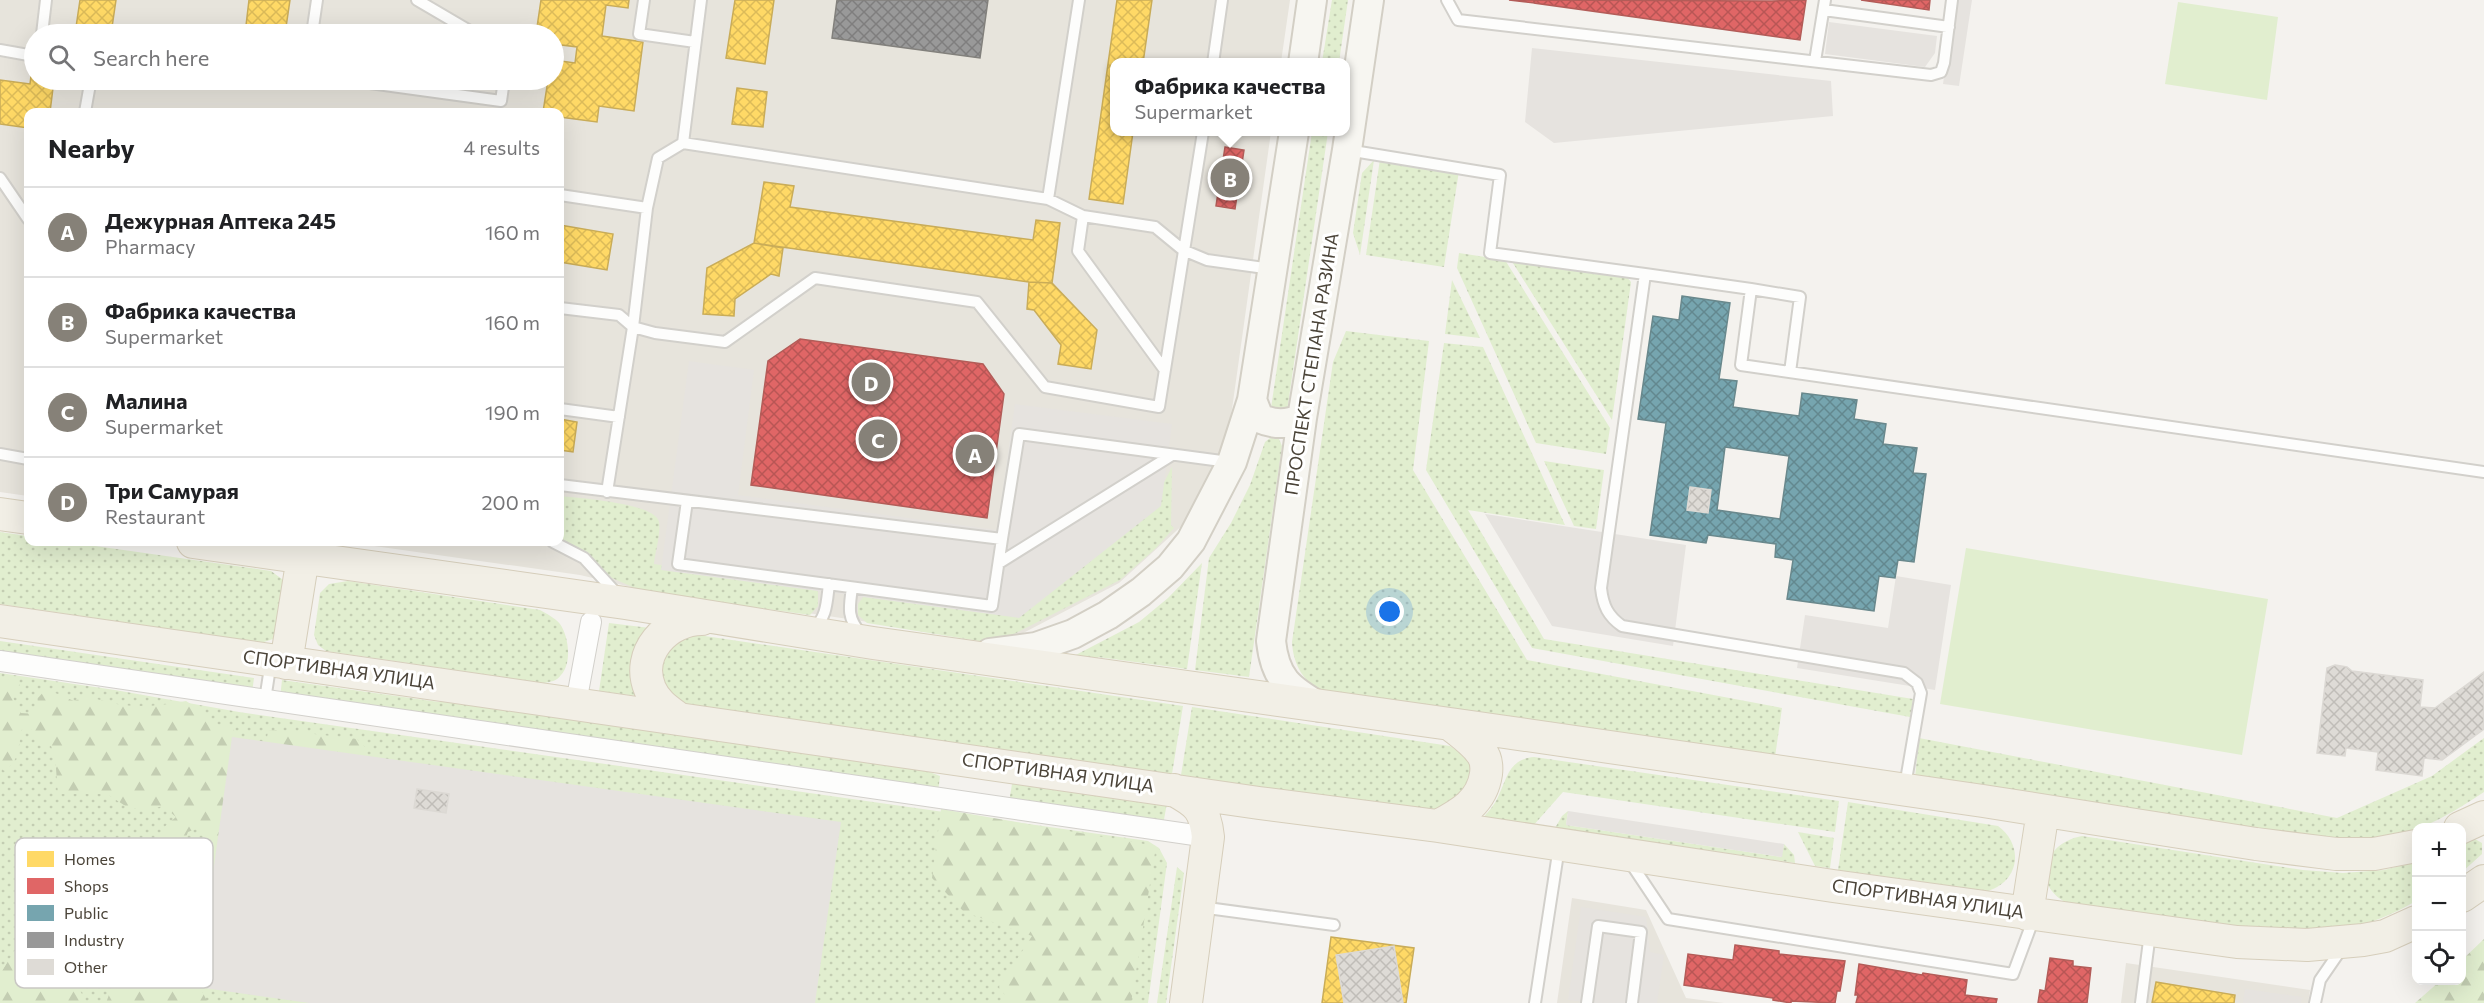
<!DOCTYPE html>
<html lang="en">
<head>
<meta charset="utf-8">
<style>
	:root { --surface:#fff; --page:#f2f2f2; --text:#202124; --muted:#757577; --line:#e0e0e0; --accent:#868178 }
	body { margin:0; font-family:Commissioner,sans-serif; background:var(--page); color:var(--text) }
	.controls { position:absolute; right:18px; bottom:18px; display:grid; overflow:hidden; border-radius:12px; box-shadow:0 6px 24px #0002 }
	.controls button { width:54px; height:54px; display:grid; place-items:center; padding:0; border:0; border-bottom:2px solid var(--line); background:var(--surface); color:var(--text); font:30px sans-serif }
	.you { position:absolute; left:1390px; top:612px; width:21px; height:21px; margin:-15px; border:4px solid #fff; border-radius:50%; background:#1a73e8; box-shadow:0 0 0 9px #1a73e833 }
	.badge { display:grid; place-items:center; width:39px; height:39px; border-radius:50%; background:var(--accent); color:#fff; font-size:20px; font-weight:700 }
	.pin { position:absolute; translate:-50% -50%; border:3px solid #fff; box-shadow:0 2px 6px #0006 }
	.popup { position:absolute; left:1110px; top:58px; width:240px; height:78px; box-sizing:border-box; display:grid; place-content:center; border-radius:12px; background:var(--surface); filter:drop-shadow(0 2px 4px #0005); font-size:20px; white-space:nowrap; color:var(--muted) }
	.popup b { font-size:22px; color:var(--text) }
	.popup::after { content:''; position:absolute; left:50%; top:100%; margin-left:-12px; border:12px solid transparent; border-top-color:var(--surface) }
	.list { margin:0; padding:0; list-style:none }
	h2 { display:flex; justify-content:space-between; align-items:center; height:78px; margin:0; padding:0 24px; font-size:26px }
	h2 small { font-size:20px; font-weight:400; color:var(--muted) }
	.list li { display:grid; grid-template-columns:39px 1fr auto; gap:18px; align-items:center; box-sizing:border-box; height:90px; padding:0 24px; border-top:2px solid var(--line) }
	.list b { display:block; font-size:22px; white-space:nowrap }
	.list p { margin:0; font-size:20px; white-space:nowrap; color:var(--muted) }
	.list em { font-size:20px; font-style:normal; color:var(--muted) }
	.icon { flex:none; width:33px; height:33px; fill:none; stroke:currentColor; stroke-width:2; stroke-linecap:round; stroke-linejoin:round }
	.map { position:relative; flex:none; width:2484px; height:1003px; overflow:hidden }
	.search { position:absolute; background:var(--surface); box-shadow:0 6px 24px #0002; left:24px; top:24px; width:540px; height:66px; display:flex; align-items:center; gap:15px; box-sizing:border-box; padding:0 21px; border-radius:33px; color:var(--muted); font-size:22px }
	.panel { position:absolute; background:var(--surface); box-shadow:0 6px 24px #0002; left:24px; top:108px; width:540px; height:438px; border-radius:12px }
	.map>svg:first-child { display:block }
	.residential { fill:#e7e4dc; fill-rule:evenodd }
	.grass { fill:url(#grass-dots) }
	.forest { fill:url(#forest-firs) }
	.garden { fill:#e1eecf }
	.parking { fill:#e6e3df }
	.homes { fill:url(#homes-cross-hatch); stroke:#c9ac58; stroke-width:1.5 }
	.shops { fill:url(#shops-cross-hatch); stroke:#b35c58; stroke-width:1.5 }
	.public { fill:url(#public-cross-hatch); stroke:#69888c; stroke-width:1.5; fill-rule:evenodd }
	.industry { fill:url(#industry-cross-hatch); stroke:#82807c; stroke-width:1.5 }
	.building { fill:url(#building-cross-hatch); stroke:#dcd9d4; stroke-width:1.5 }
	.lines { fill:none; stroke-linecap:round; stroke-linejoin:round }
	.service-casing { stroke:#d2d0cb; stroke-width:14 }
	.minor-casing { stroke:#d2d0cb; stroke-width:22 }
	.secondary-casing { stroke:#d3cfc5; stroke-width:32 }
	.primary-casing { stroke:#d6cebb; stroke-width:34 }
	.service { stroke:#fdfdfc; stroke-width:10 }
	.minor { stroke:#fdfdfc; stroke-width:20 }
	.secondary { stroke:#f7f6f1; stroke-width:28 }
	.primary { stroke:#f2efe6; stroke-width:32 }
	.labels { text-anchor:middle; stroke-width:6; stroke-linejoin:round; paint-order:stroke }
	.street-label { font-size:18px; fill:#4b4439; stroke:#fff }
	.key { fill:#fff; stroke:#c9c7c4; stroke-width:1.5 }
	.key-label { font-size:16px; fill:#4b4439 }
</style>
</head>
<body>
<div class="map">
<svg width="2484" height="1003" viewBox="0 0 2484 1003">
	<defs>
		<pattern id="grass-dots" width="8" height="8" patternUnits="userSpaceOnUse" patternTransform="scale(1.5)"><rect width="8" height="8" fill="#e1eecf"/><path d="M2 2h.1M6 6h.1" fill="none" stroke="#c3cdb2" stroke-width="1.8" stroke-linecap="round"/></pattern>
		<pattern id="forest-firs" width="22" height="20" patternUnits="userSpaceOnUse" patternTransform="scale(1.5)"><rect width="22" height="20" fill="#e1eecf"/><path d="M5 1l3.5 6h-7zM16 11l3.5 6h-7z" fill="#c3cdb2"/></pattern>
		<pattern id="homes-cross-hatch" width="8" height="8" patternUnits="userSpaceOnUse" patternTransform="scale(1.5)"><rect width="8" height="8" fill="#ffd966"/><path d="M0 0l8 8M0 8l8-8" fill="none" stroke="#dcbb59"/></pattern>
		<pattern id="shops-cross-hatch" width="8" height="8" patternUnits="userSpaceOnUse" patternTransform="scale(1.5)"><rect width="8" height="8" fill="#e06666"/><path d="M0 0l8 8M0 8l8-8" fill="none" stroke="#b85655"/></pattern>
		<pattern id="public-cross-hatch" width="8" height="8" patternUnits="userSpaceOnUse" patternTransform="scale(1.5)"><rect width="8" height="8" fill="#76a5af"/><path d="M0 0l8 8M0 8l8-8" fill="none" stroke="#63888f"/></pattern>
		<pattern id="industry-cross-hatch" width="8" height="8" patternUnits="userSpaceOnUse" patternTransform="scale(1.5)"><rect width="8" height="8" fill="#999"/><path d="M0 0l8 8M0 8l8-8" fill="none" stroke="#7f7e7e"/></pattern>
		<pattern id="building-cross-hatch" width="8" height="8" patternUnits="userSpaceOnUse" patternTransform="scale(1.5)"><rect width="8" height="8" fill="#dedbd6"/><path d="M0 0l8 8M0 8l8-8" fill="none" stroke="#c0bdb8"/></pattern>
	</defs>
	<rect width="100%" height="100%" fill="#f4f2ee"/>
	<path class="residential" d="M0,0H1290L1281,62L1114,63V132H1271L1232,409L1223,449L1186,522L1119,583L1010,640L882,624L631,587L580,575L346,542H560V112H28V496L0,492ZM34,34H554V80H34Z
		M1572,898L1646,910L1686,998L1724,1003H1557Z
		M2126,963L2310,990L2308,1003H2121Z"/>
	<path class="grass" d="M1332,0H1348L1339,62H1322Z
		M1312,132H1328L1287,411L1271,408Z
		M1380,159L1459,171L1444,267L1366,255Z
		M1374,160L1360,255L1353,233L1362,173Z
		M1459,253L1505,260L1610,428L1606,454L1536,443L1457,268Z
		M1511,260L1627,277L1631,282L1612,420Z
		M1452,280L1480,338L1445,334Z
		M1346,331L1429,341L1413,470L1527,660L1782,708L1775,757L1326,692C1304,685 1293,664 1292,642L1333,362Z
		M1444,343L1483,347L1565,525L1468,510L1544,639L1913,699L1910,717L1532,648L1426,470Z
		M1270,438L1279,439L1282,446L1249,677L1195,670L1209,558L1231,523L1250,485L1265,442Z
		M1544,461L1604,470L1596,529L1574,526Z
		M1172,467L1171,525L1174,528L1156,548L1120,580L1008,637L993,641H979L867,623L858,615V604L864,596L1148,513Z
		M560,496C577,498 656,503 659,522C661,535 655,551 654,564L814,587L818,592V606L810,615L644,592L612,578L560,540Z
		M0,532L28,536V542H67L271,571L286,582L276,638L264,642H257L0,604Z
		M1202,563L1187,669L1098,657L1096,662L1070,658L1139,622L1168,598Z
		M348,581L540,610C547,614 555,618 560,624C569,637 572,663 561,675C557,681 550,682 544,683L326,651L318,645L314,635L320,593L329,584Z
		M609,623L650,628L637,696L599,691Z
		M698,635L1183,706L1172,774L692,707C649,690 653,643 698,635Z
		M0,641L254,678L252,693L0,656Z
		M0,673L115,690L239,712L1148,841L1159,848L1167,863L1148,1003H0Z
		M282,680L439,702L455,700L914,766L940,776L938,792L280,698Z
		M1192,707L1450,746L1467,758L1472,767L1464,802L1428,812L1181,775Z
		M1919,738L2337,818L2432,776L2484,738V792C2454,812 2418,834 2382,838C2361,841 2337,838 2316,838L1915,778Z
		M1534,757L1839,801L1835,832L1563,792L1532,827L1481,820C1488,812 1494,806 1498,797C1507,778 1509,759 1534,757Z
		M1038,783L1167,803L1163,825L1009,802L1012,784Z
		M1848,802L1998,826C2024,845 2020,881 1988,891L1838,870Z
		M1568,811L1566,825L1781,857L1784,844L1794,855L1795,863L1555,828L1562,816Z
		M1798,832L1834,838L1830,868L1815,866Z
		M2082,836L2303,870L2343,873L2384,870L2416,862V901C2394,914 2366,926 2340,929C2250,938 2155,916 2067,903C2030,884 2044,843 2082,836Z
		M2473,838L2482,843V854L2462,872V843Z
		M1177,867L1184,873L1166,1003H1157Z"/>
	<path class="forest" d="M10,679L20,685L12,696L21,713L36,714L38,698L46,689L74,701L88,696C122,709 150,708 186,701L207,714L208,722L233,728L237,745L210,928L199,949L200,919L210,850L201,827L188,832L184,842L186,853L175,851L162,839L163,828L176,817L163,806L148,810L127,807L107,794H58L55,756L51,746L38,741L31,729L21,730C19,746 20,761 4,771L0,765V680Z
		M280,730L357,739L367,749L361,766L265,752L268,731Z
		M941,809L1156,846L1131,1003H1011L999,987L1032,936L964,912L932,878Z
		M2484,939V1003H2415L2440,981L2462,980V960Z
		M19,944L60,955L87,1003H0V974Z
		M124,953L185,958L208,1003H106Z"/>
	<path class="garden" d="M2178,2L2278,17L2267,100L2165,84Z
		M1966,548L2268,599L2242,755L1940,704Z"/>
	<path class="parking" d="M1955,0H1972L1959,86L1943,84Z
		M1829,22L1937,36L1935,53L1925,67L1825,54Z
		M1532,48L1831,81L1833,116L1554,143L1525,122Z
		M689,361L754,370L738,495L997,530L1015,404L1172,424L1161,506L1019,618L661,570Z
		M1485,514L1686,545L1673,646L1552,626Z
		M1896,576L1951,585L1935,690L1797,668L1805,615L1888,628Z
		M232,737L841,822L815,1003H309L197,987Z
		M1568,811L1784,844L1782,857L1566,825Z
		M1581,907L1646,917L1650,952L1664,955L1657,1003H1592L1568,1000Z
		M2245,989L2302,997L2301,1003H2243Z"/>
	<path class="homes" d="M80,0H116L111,34H75Z
		M249,0H290L285,34H245Z
		M541,0H629L628,8L606,5L602,36L643,42L634,111L599,106L597,122L560,117V112H543L548,80H554V60L575,63L577,47L554,44V34H536Z
		M735,0H774L765,64L726,58Z
		M1117,0H1152L1143,63H1114V132H1133L1123,204L1089,199Z
		M436,26L449,34H431Z
		M32,68H34V80H54L50,112H28V128L0,124V80L30,84Z
		M239,80H279L278,85Z
		M737,88L767,92L763,127L732,124Z
		M764,182L794,186L790,207L1033,240L1036,220L1060,223L1052,283L1029,282L754,243Z
		M560,225L613,234L607,270L560,262Z
		M754,243L783,248L779,276L771,274L735,299L734,316L703,314L707,268Z
		M1029,282L1052,283L1097,330L1091,369L1058,364L1061,345L1034,310L1027,309Z
		M560,419L577,422L573,452L560,450Z
		M1331,937L1414,948L1406,1003H1322Z
		M2156,982L2235,995L2234,1003H2152Z"/>
	<path class="shops" d="M1509,0H1534V3Z
		M1534,0L1772,1L1806,0L1800,40L1534,3Z
		M1861,0H1930L1929,10Z
		M1225,147L1244,150L1235,209L1216,206Z
		M800,339L983,364L1004,394L987,518L751,485L768,361Z
		M1735,945L1779,951V954L1845,961L1840,991H1837L1835,1003L1791,1001V1003L1773,1000V998L1684,985L1688,954L1733,960Z
		M2050,958L2073,961V966L2091,968L2087,1003H2038L2040,990L2045,991Z
		M1859,964L1922,975L1923,973L1967,980L1965,995L1997,999L1996,1003H1856L1858,995H1855Z"/>
	<path class="public" d="M1682,296L1730,303L1719,379L1737,381L1733,407L1799,416L1802,393L1857,400L1854,419L1886,424L1883,444L1917,448L1913,473L1926,474L1914,562L1898,560L1895,578L1879,576L1874,611L1787,599L1793,560L1775,557L1776,544L1708,535L1706,543L1650,535L1666,423L1638,419L1653,316L1679,320ZM1725,447L1789,456L1780,519L1717,510Z"/>
	<path class="industry" d="M837,0H988L980,58L832,38Z"/>
	<path class="building" d="M1690,487L1711,490L1708,513L1687,510Z
		M2335,665L2347,667L2352,671L2423,680L2420,707L2435,708L2484,672V729L2442,760L2424,758L2422,776L2376,770L2378,752L2346,748L2345,756L2317,753L2327,668Z
		M417,789L449,794L446,813L414,808Z
		M1394,946L1403,1003H1344L1336,955Z"/>
	<g class="lines">
		<defs>
			<path id="service" d="M417,0L475,34
				M644,0L639,34L695,42
				M1079,0L1048,199L1083,216L1155,227L1183,250L1207,260L1272,269
				M1447,0L1458,20L1931,75L1941,72L1944,63L1952,0
				M1824,10L1949,27
				M42,34L46,0
				M312,34L317,0
				M0,50L34,56
				M1815,61L1825,0
				M1213,63L1222,0
				M348,80L501,101L504,80
				M445,93L453,80
				M85,112L90,84L86,80
				M683,143L701,0
				M1347,150L1500,175L1490,253L1645,274L1601,588C1603,606 1608,616 1622,626L1904,673L1917,683L1921,693L1905,786
				M0,178L28,219
				M560,195L647,208
				M1048,199L683,143L658,158L647,208L633,327L655,333L725,342L815,278L977,302L1045,387L1159,407L1203,132
				M1083,216L1078,251L1164,369
				M1645,274L1751,289L1741,365L2484,472
				M1751,289L1800,297L1790,372
				M560,308L619,315L633,327L607,492
				M560,409L619,417
				M0,454L28,459
				M560,485L1002,539L1019,434L1229,462
				M687,501L678,564L992,606L1002,539
				M553,542L584,558L617,594
				M999,563L1172,455
				M852,588C849,608 847,618 861,634
				M813,627C827,621 827,598 829,584
				M265,700L271,661
				M1630,862L1668,919L2013,974L2035,915
				M1200,907L1334,925
				M1535,1003L1559,847
				M1587,1003L1598,926L1641,932L1632,1003
				M2141,1003L2150,933
				M2315,1003L2320,980L2342,948"/>
			<path id="minor" d="M0,661L1208,837
				M576,703L591,622"/>
			<path id="secondary" d="M1303,63L1312,0
				M1252,400L1259,418C1274,425 1287,425 1302,418
				M990,653L1036,647L1073,634L1108,615L1141,592L1170,567L1191,541L1232,462L1252,400L1294,132
				M1320,707C1289,689 1275,679 1271,641L1302,418L1347,150L1369,0"/>
			<path id="primary" d="M0,514L28,518
				M193,542L625,603L873,643L1450,724C1461,733 1473,741 1481,752C1486,758 1487,766 1486,774C1482,802 1461,814 1438,826
				M0,621L1259,803L1438,826L1833,886L2237,942L2307,945L2363,940L2385,936L2416,922
				M286,663L303,557
				M679,719C667,710 656,703 650,689C635,653 667,619 702,619
				M1450,724L1983,801L2256,844L2336,854H2374L2416,846
				M1174,790C1198,803 1205,809 1208,837L1186,1003
				M2460,828L2484,817
				M2462,896L2484,881
				M2027,914L2043,811"/>
		</defs>
		<use href="#service" class="service-casing"/>
		<use href="#minor" class="minor-casing"/>
		<use href="#secondary" class="secondary-casing"/>
		<use href="#primary" class="primary-casing"/>
		<use href="#service" class="service"/>
		<use href="#minor" class="minor"/>
		<use href="#secondary" class="secondary"/>
		<use href="#primary" class="primary"/>
	</g>
	<g class="labels">
		<g class="street-label">
			<text transform="translate(1312 364) rotate(-81)" y="6">ПРОСПЕКТ СТЕПАНА РАЗИНА</text>
			<text transform="translate(339 670) rotate(8)" y="6">СПОРТИВНАЯ УЛИЦА</text>
			<text transform="translate(1058 773) rotate(8)" y="6">СПОРТИВНАЯ УЛИЦА</text>
			<text transform="translate(1928 899) rotate(8)" y="6">СПОРТИВНАЯ УЛИЦА</text>
		</g>
	</g>
	<rect x="15" y="838" width="198" height="150" rx="9" class="key"/>
	<rect x="27" y="851" width="27" height="16" fill="#ffd966"/>
	<rect x="27" y="878" width="27" height="16" fill="#e06666"/>
	<rect x="27" y="905" width="27" height="16" fill="#76a5af"/>
	<rect x="27" y="932" width="27" height="16" fill="#999"/>
	<rect x="27" y="959" width="27" height="16" fill="#dedbd6"/>
	<g class="key-label">
		<text x="64" y="865">Homes</text>
		<text x="64" y="892">Shops</text>
		<text x="64" y="919">Public</text>
		<text x="64" y="946">Industry</text>
		<text x="64" y="973">Other</text>
	</g>
</svg>
<div class="controls">
<button>+</button>
<button>−</button>
<button><svg class="icon" aria-label="locate" viewBox="0 0 24 24"><circle cx="12" cy="12" r="6"/><path d="M12 2v4M12 18v4M2 12h4M18 12h4"/></svg></button>
</div>
<div class="you"></div>
<div class="pin badge" style="left:975px;top:454px">A</div>
<div class="pin badge" style="left:1230px;top:178px">B</div>
<div class="popup"><b>Фабрика качества</b>Supermarket</div>
<div class="pin badge" style="left:878px;top:439px">C</div>
<div class="pin badge" style="left:871px;top:382px">D</div>
<div class="search"><svg class="icon" aria-label="search" viewBox="0 0 24 24"><circle cx="10" cy="10" r="6"/><path d="M15 15l6 6"/></svg>Search here</div>
<section class="panel">
<h2>Nearby<small>4 results</small></h2>
<ul class="list">
<li><span class="badge">A</span><div><b>Дежурная Аптека 245</b><p>Pharmacy</p></div><em>160 m</em></li>
<li><span class="badge">B</span><div><b>Фабрика качества</b><p>Supermarket</p></div><em>160 m</em></li>
<li><span class="badge">C</span><div><b>Малина</b><p>Supermarket</p></div><em>190 m</em></li>
<li><span class="badge">D</span><div><b>Три Самурая</b><p>Restaurant</p></div><em>200 m</em></li>
</ul>
</section>
</div>
</body>
</html>
